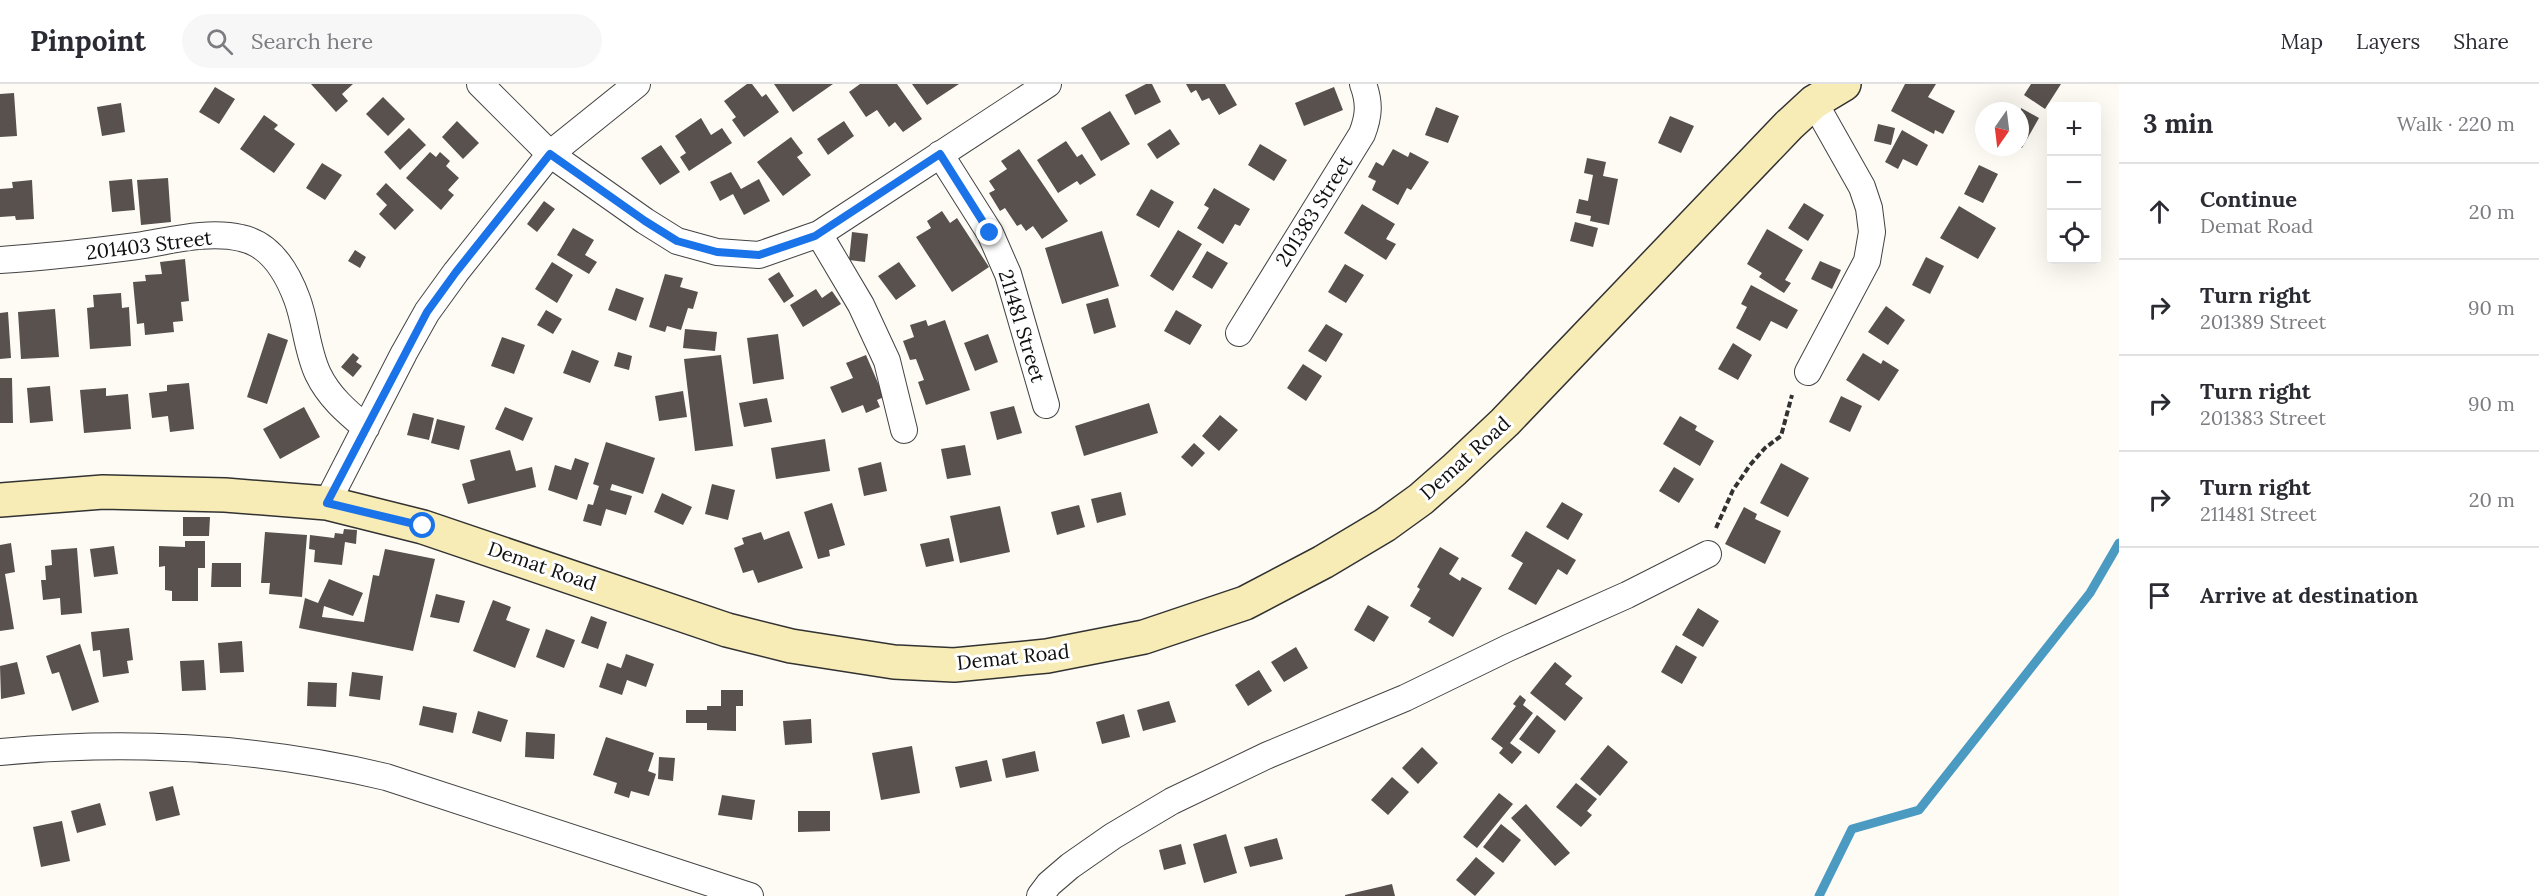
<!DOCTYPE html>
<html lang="en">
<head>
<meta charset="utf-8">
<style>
	:root { --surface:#fff; --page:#f7f7f7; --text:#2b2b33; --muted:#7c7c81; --line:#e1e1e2 }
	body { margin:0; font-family:Lora,serif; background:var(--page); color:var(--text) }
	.controls { position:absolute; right:18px; top:18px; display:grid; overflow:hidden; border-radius:6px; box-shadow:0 6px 24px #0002 }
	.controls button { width:54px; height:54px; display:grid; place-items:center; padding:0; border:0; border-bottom:2px solid var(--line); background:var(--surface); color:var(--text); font:30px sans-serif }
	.compass { position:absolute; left:1975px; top:18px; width:54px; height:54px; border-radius:50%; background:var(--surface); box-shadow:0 6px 24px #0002; rotate:194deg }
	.stop { position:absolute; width:18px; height:18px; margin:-14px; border:4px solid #1a73e8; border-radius:50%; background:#fff }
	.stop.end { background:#1a73e8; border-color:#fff; box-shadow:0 2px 6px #0008 }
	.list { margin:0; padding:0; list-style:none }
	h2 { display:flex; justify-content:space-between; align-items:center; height:78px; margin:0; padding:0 24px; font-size:26px }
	h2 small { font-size:20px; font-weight:400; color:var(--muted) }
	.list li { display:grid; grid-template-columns:39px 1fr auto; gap:18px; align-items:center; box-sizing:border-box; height:96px; padding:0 24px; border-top:2px solid var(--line) }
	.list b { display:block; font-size:22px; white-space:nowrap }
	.list p { margin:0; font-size:20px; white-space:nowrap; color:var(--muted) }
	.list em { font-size:20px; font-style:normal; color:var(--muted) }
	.icon { flex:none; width:33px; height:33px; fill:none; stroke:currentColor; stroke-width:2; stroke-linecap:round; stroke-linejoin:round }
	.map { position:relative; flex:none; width:2119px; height:812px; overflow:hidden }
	header { display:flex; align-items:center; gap:36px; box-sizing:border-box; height:84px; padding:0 30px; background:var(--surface); border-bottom:2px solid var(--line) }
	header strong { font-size:28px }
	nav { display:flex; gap:33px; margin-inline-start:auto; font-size:21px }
	.search { width:420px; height:54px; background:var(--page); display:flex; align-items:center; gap:15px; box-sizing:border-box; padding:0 21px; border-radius:33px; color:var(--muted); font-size:22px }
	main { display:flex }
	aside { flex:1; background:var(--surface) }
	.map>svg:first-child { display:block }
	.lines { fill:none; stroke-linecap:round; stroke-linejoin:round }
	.stream { stroke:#4b9ac1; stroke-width:9 }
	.building { fill:#58514e }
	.street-casing { stroke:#434343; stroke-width:28 }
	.secondary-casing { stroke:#323232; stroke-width:36 }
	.path { stroke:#323232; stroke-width:4; stroke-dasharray:6 3; stroke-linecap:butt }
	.street { stroke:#fff; stroke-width:26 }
	.secondary { stroke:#f7ecb6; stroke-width:33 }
	.route { stroke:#1a73e8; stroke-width:8 }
	.labels { text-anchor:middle; stroke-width:6; stroke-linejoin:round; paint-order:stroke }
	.street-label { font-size:20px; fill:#101010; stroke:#fff }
</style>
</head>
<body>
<header>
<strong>Pinpoint</strong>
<div class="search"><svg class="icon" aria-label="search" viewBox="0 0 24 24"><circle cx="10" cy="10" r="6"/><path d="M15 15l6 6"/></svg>Search here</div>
<nav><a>Map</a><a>Layers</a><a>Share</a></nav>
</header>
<main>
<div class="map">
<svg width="2119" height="812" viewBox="0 0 2119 812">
	<rect width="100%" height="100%" fill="#fefbf5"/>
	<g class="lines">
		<path class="stream" d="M1819,812L1852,745L1919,726L2090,509L2119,459"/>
	</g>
	<path class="building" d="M311,0H353L342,10L348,17L336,28Z
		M747,0H752L762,13L766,10L779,28L744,53L732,36L736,33L724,17Z
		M774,0H833L793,28Z
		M860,0H897L922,35L903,48L895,38L889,43L877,26L866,33L849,8Z
		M912,0H959L927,21Z
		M1146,0H1152L1161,18L1135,31L1125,11Z
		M1186,0H1225L1237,21L1219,31L1209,14L1202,17L1196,6L1191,9Z
		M1905,0H1936L1928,13L1955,27L1943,50L1935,46L1934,50L1891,27Z
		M2031,0H2061L2045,25L2024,11Z
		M215,3L235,15L219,40L199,28Z
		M1334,3L1343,26L1304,42L1295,19Z
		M14,9L17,52L0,53V10Z
		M383,13L405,35L388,52L366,30Z
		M121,19L125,48L102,52L97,23Z
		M1436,23L1459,32L1448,59L1425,51Z
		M2021,24L2039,34L2022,64L2020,63Z
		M1110,27L1130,60L1101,77L1081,44Z
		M264,31L278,41L274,45L295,60L274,89L240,65Z
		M1670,32L1694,42L1681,69L1658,59Z
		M701,34L711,51L722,44L732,59L689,87L680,73L686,69L675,52Z
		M457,37L479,59L463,75L442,53Z
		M844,37L854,52L828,71L817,55Z
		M1878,40L1895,44L1891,61L1874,57Z
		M409,44L426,61L400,86L384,68Z
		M1170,45L1180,60L1157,75L1147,60Z
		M1902,46L1928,61L1917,82L1903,75L1898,85L1885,78Z
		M791,53L803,69L797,73L811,91L783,112L757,78Z
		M1066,57L1077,73L1082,70L1096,91L1080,101L1077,97L1058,109L1037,76Z
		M1260,60L1287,76L1274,97L1248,81Z
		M661,61L680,88L660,101L641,74Z
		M1019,65L1068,137L1042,155L1033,142L1026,147L1021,140L1017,142L1005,124L1000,127L989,109L995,106L989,97L1007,85L1001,77Z
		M1393,65L1408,73L1410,68L1429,78L1411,106L1407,104L1398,121L1372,106L1376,97L1368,93L1376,78L1383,82Z
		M430,68L436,73L440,68L450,77L446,82L459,94L448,106L454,111L441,126L406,94Z
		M1587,74L1606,78L1603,92L1618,95L1609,141L1590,137L1591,132L1576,129L1579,115L1588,117L1593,91L1584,89Z
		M322,79L342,91L325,116L306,104Z
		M1979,81L1998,90L1983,119L1964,110Z
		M731,88L741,105L759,95L770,117L744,131L733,110L720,117L710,98Z
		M168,94L171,138L141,141L137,96Z
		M132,95L135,126L112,128L109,97Z
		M32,96L34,135L16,136L15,132L0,133V105L13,104L12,98Z
		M386,99L414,126L395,146L379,130L387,121L376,110Z
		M1214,104L1250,125L1240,142L1235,140L1223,160L1197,144L1209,124L1204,121Z
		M1151,105L1174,118L1159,144L1136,131Z
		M544,117L555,125L537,148L527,140Z
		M1804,119L1824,131L1808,157L1788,144Z
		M1362,120L1395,140L1386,155L1396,160L1386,176L1344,149Z
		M1959,122L1996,144L1978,175L1940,154Z
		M942,127L950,139L957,134L989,183L952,208L916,153L931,144L927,137Z
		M1575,138L1598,144L1593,163L1570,157Z
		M573,144L594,156L585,171L597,178L589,190L557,171Z
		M1767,145L1803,166L1785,196L1791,199L1784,209L1759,193L1762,189L1747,180Z
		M1178,146L1202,160L1173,207L1150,192Z
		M1102,147L1119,202L1062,220L1045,164Z
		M852,148L868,150L865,178L849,176Z
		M355,166L366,173L360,184L348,177Z
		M1207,167L1228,179L1212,205L1192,193Z
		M1926,173L1944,182L1930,210L1912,201Z
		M185,175L189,217L181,218L183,237L173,238L174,248L145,251L144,239L137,240L133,198L146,197L145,191L162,190L160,178Z
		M1820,177L1841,186L1832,205L1811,195Z
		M552,178L573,191L557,219L535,205Z
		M899,178L916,202L896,216L878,192Z
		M1345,180L1364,191L1346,219L1328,208Z
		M779,188L794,212L784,219L768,195Z
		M665,190L683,194L680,203L698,208L693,225L688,224L681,246L667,242L665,248L649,243Z
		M1751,201L1798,226L1787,245L1771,237L1760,257L1736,244L1747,223L1741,220Z
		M616,204L644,214L636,237L608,226Z
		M816,205L822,214L832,207L841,220L803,243L790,221Z
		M121,209L122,224L129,223L131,262L90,265L87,224L94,223L93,211Z
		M1108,214L1116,243L1094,250L1086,220Z
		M1886,222L1905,236L1888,261L1868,248Z
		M55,225L59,273L21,275L18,228Z
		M546,226L562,235L553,250L537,241Z
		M1176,226L1202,241L1190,261L1164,247Z
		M8,228L11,274L0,275V229Z
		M926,236L928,242L945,236L970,306L926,321L918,298L924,296L916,275L910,276L903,257L914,253L910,241Z
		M1326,240L1343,250L1326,278L1308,267Z
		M685,245L717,248L715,267L683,264Z
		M268,249L288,256L267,320L247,313Z
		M778,250L784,295L753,300L747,254Z
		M988,250L998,278L975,287L964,259Z
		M502,253L525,261L514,290L491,282Z
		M1733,259L1752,271L1738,296L1718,285Z
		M572,266L599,277L590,299L563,289Z
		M618,268L632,272L629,286L614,282Z
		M353,269L359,274L356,278L362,282L353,293L341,283Z
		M1863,269L1881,280L1883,276L1899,286L1879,317L1846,296Z
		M721,271L733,362L695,367L684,275Z
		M866,271L884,313L877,316L880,323L866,329L863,321L842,329L830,303L853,294L846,279Z
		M1303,280L1322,292L1306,317L1287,304Z
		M0,294H12L13,339H0Z
		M189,299L194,345L170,348L168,332L152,334L149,309L167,307V301Z
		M50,302L53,337L30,339L27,304Z
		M106,304V312L128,310L131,345L84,349L80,306Z
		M683,307L687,333L659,337L655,312Z
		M1841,312L1862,322L1850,348L1829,338Z
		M767,314L772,338L744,343L739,319Z
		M1149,319L1158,349L1084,372L1075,342Z
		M1014,322L1022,349L997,356L990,328Z
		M304,323L320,353L280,375L263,345Z
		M505,323L533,334L523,357L495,345Z
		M413,329L434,334L429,356L407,351Z
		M1220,331L1238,346L1219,367L1202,352Z
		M1680,332L1697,342L1695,346L1714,357L1700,382L1663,360Z
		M437,335L465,342L459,366L431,359Z
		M825,355L830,387L776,395L771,364Z
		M606,358L655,374L643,410L612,400L610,406L632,412L626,431L606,425L601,442L583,437L588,420L593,421L599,402L593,400Z
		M1194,359L1205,369L1192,383L1181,373Z
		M965,361L971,391L947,395L941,365Z
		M510,366L516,387L532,383L536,403L468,420L462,400L475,396L470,376Z
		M575,374L589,379L577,416L548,406L555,381L571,386Z
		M881,378L887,407L864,412L858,384Z
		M1781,379L1809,394L1788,433L1760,419Z
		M1674,383L1694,395L1679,419L1659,407Z
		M712,400L735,406L728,436L705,430Z
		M1121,408L1126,431L1097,439L1091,415Z
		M662,409L692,423L683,441L654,428Z
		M1562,418L1583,430L1568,456L1546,443Z
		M832,419L845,461L829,466L830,472L818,475L804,428Z
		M1079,421L1085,443L1057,451L1051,428Z
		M1000,422L1010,468L960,479L950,432Z
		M1744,423L1757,430L1755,435L1781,447L1765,480L1725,460Z
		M183,433H210L209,452H183Z
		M344,445L357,446L356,460L345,458L342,481L314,478L315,466L309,465L310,451L334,454L335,449L343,450Z
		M789,447L803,484L758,499L753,486L743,489L734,464L744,460L742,454L761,448L764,456Z
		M1526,447L1576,476L1567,491L1558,485L1536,521L1508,505L1523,479L1511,472Z
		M265,448L307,451L302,513L269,510L270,499H261Z
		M949,454L954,477L926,483L920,460Z
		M185,457H205V484H198V517H172V507L165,506V482L159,483V462L185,463Z
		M11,459L15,488L5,490L14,545L0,547V461Z
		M114,462L118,490L94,493L90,465Z
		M1440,463L1459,474L1449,490L1460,497L1462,493L1482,504L1453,553L1428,538L1431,534L1410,522L1420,505L1417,503Z
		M77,464L82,529L61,531L60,514L43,516L41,496H46L45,482L52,481L51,466Z
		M385,465L435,475L413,567L299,544L305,514L318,519L329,495L363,509L353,532L324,522L322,533L364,538L373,491L379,492Z
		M212,479H241V503H211Z
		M436,510L465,517L459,539L430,533Z
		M493,516L511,523L506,536L530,545L515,584L473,567Z
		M1368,521L1389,533L1374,558L1354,546Z
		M1698,524L1719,537L1703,563L1682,551Z
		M591,532L607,538L598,565L581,559Z
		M129,544L133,576L127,577L129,589L103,593L100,566L93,567L91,548Z
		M546,545L575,556L564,584L536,573Z
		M242,557L244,588L220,589L218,559Z
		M80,560L99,618L72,627L59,588L52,590L46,572Z
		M1676,561L1697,573L1682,600L1661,588Z
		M1296,563L1308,584L1284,598L1271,578Z
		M626,570L654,580L646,603L627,596L622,611L599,603L607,579L621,584Z
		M204,576L206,606L182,607L180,577Z
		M17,578L25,610L1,615L0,582Z
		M1555,578L1572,592L1565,600L1583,614L1565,637L1530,609Z
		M1259,586L1272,607L1248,622L1235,601Z
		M352,588L383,592L380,616L349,612Z
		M308,598L337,599L336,623L307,622Z
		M721,606H743V622H736V647L707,646V639H686V626H707V622H721Z
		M1520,611L1526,616L1523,621L1533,629L1510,659L1522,668L1512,680L1499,669L1503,664L1491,655L1516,622L1513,620Z
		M1169,617L1176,638L1143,647L1137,626Z
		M423,622L457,629L453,649L419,641Z
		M478,627L508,636L501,658L472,649Z
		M1124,630L1130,653L1102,660L1096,638Z
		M1537,631L1556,647L1539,670L1519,655Z
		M811,635L812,659L785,661L783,637Z
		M526,648L555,650L554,675L525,673Z
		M606,653L654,669L648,687L656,690L649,712L631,707L629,714L614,709L617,699L593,691Z
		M1608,661L1628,678L1600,712L1580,695Z
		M912,662L920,709L881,716L872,669Z
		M1422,663L1438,679L1418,700L1402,684Z
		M1035,667L1039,687L1006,694L1002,675Z
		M659,673L675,674L673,697L658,695Z
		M987,676L992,697L960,704L955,683Z
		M1392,693L1409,708L1388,731L1371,716Z
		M1576,699L1597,715L1587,727L1592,731L1581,743L1556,723Z
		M173,702L180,731L156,737L149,708Z
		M1499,709L1513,720L1477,764L1463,753Z
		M722,711L755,716L752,736L718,731Z
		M100,719L106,741L77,749L71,727Z
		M1526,720L1570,769L1555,782L1511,734Z
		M798,727H830V747L798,748Z
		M62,737L70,777L41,783L33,743Z
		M1501,740L1521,756L1503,779L1483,763Z
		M1226,750L1237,789L1204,799L1193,760Z
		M1277,754L1283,775L1250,783L1244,763Z
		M1181,760L1186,780L1164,786L1159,766Z
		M1476,773L1495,789L1475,812L1456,796Z
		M1392,800L1395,812H1345V811Z"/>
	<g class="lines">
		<defs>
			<path id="street" d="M480,0L550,70L645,137L677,157L717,168L759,171L819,150L1048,0
				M940,70L990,149L1008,190L1046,321
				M819,150L861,221L887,277L904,346
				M0,176C46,173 91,168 137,162C170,157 208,146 241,154C271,160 287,188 297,215C306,239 307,267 318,290C329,313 347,328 366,344
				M1239,249L1362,50C1369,32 1370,19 1363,0
				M1808,288L1867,177L1872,148L1869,124L1862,103L1814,18
				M327,419L404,269L427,228L456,188L550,70L637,0
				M0,668C129,656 260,663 386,693L750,812
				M1040,812L1049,800L1070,782L1113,752L1172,717L1268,671L1405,614L1508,564L1627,511L1708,470"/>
			<path id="secondary" d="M0,416L103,408L225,411L327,419L423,443L727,546L791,562L894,578L954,581L1047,572L1144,553L1245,519L1323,478L1385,441L1421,415L1454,386L1505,338L1789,41L1814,18L1844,0"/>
		</defs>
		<use href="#street" class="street-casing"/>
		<use href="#secondary" class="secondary-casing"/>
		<path class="path" d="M1716,444L1733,406L1750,381L1765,364L1781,352L1792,311"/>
		<use href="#street" class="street"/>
		<use href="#secondary" class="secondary"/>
	</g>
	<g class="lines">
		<path class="route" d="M423,442L327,419L427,228L456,188L550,70L645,137L677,157L717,168L759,171L815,152L940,70L990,149"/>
	</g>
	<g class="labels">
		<g class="street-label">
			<text transform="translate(1314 127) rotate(-58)" y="7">201383 Street</text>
			<text transform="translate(149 161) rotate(-7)" y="7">201403 Street</text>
			<text transform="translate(1022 242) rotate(73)" y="7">211481 Street</text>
			<text transform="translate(1465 374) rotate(-42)" y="7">Demat Road</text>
			<text transform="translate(542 482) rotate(19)" y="7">Demat Road</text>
			<text transform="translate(1013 573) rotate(-6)" y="7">Demat Road</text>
		</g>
	</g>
</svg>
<div class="controls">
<button>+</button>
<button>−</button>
<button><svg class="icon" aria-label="locate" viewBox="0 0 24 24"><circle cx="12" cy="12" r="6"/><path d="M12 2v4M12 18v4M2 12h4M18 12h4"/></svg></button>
</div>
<svg class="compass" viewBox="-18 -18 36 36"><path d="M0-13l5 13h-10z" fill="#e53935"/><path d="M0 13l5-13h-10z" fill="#7c7c81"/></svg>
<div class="stop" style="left:423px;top:442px"></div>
<div class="stop end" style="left:990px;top:149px"></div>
</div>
<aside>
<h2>3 min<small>Walk · 220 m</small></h2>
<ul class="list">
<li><svg class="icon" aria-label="ahead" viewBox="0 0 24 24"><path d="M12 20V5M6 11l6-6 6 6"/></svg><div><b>Continue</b><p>Demat Road</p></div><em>20 m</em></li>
<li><svg class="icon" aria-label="right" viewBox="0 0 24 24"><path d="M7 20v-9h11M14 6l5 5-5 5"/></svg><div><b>Turn right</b><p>201389 Street</p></div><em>90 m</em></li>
<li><svg class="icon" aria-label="right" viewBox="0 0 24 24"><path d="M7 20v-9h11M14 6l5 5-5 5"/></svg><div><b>Turn right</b><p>201383 Street</p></div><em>90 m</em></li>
<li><svg class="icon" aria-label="right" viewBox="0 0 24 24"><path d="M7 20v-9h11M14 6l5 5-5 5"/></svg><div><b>Turn right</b><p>211481 Street</p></div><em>20 m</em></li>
<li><svg class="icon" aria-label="arrive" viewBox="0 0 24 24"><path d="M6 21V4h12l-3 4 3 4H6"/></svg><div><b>Arrive at destination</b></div></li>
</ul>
</aside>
</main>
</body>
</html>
